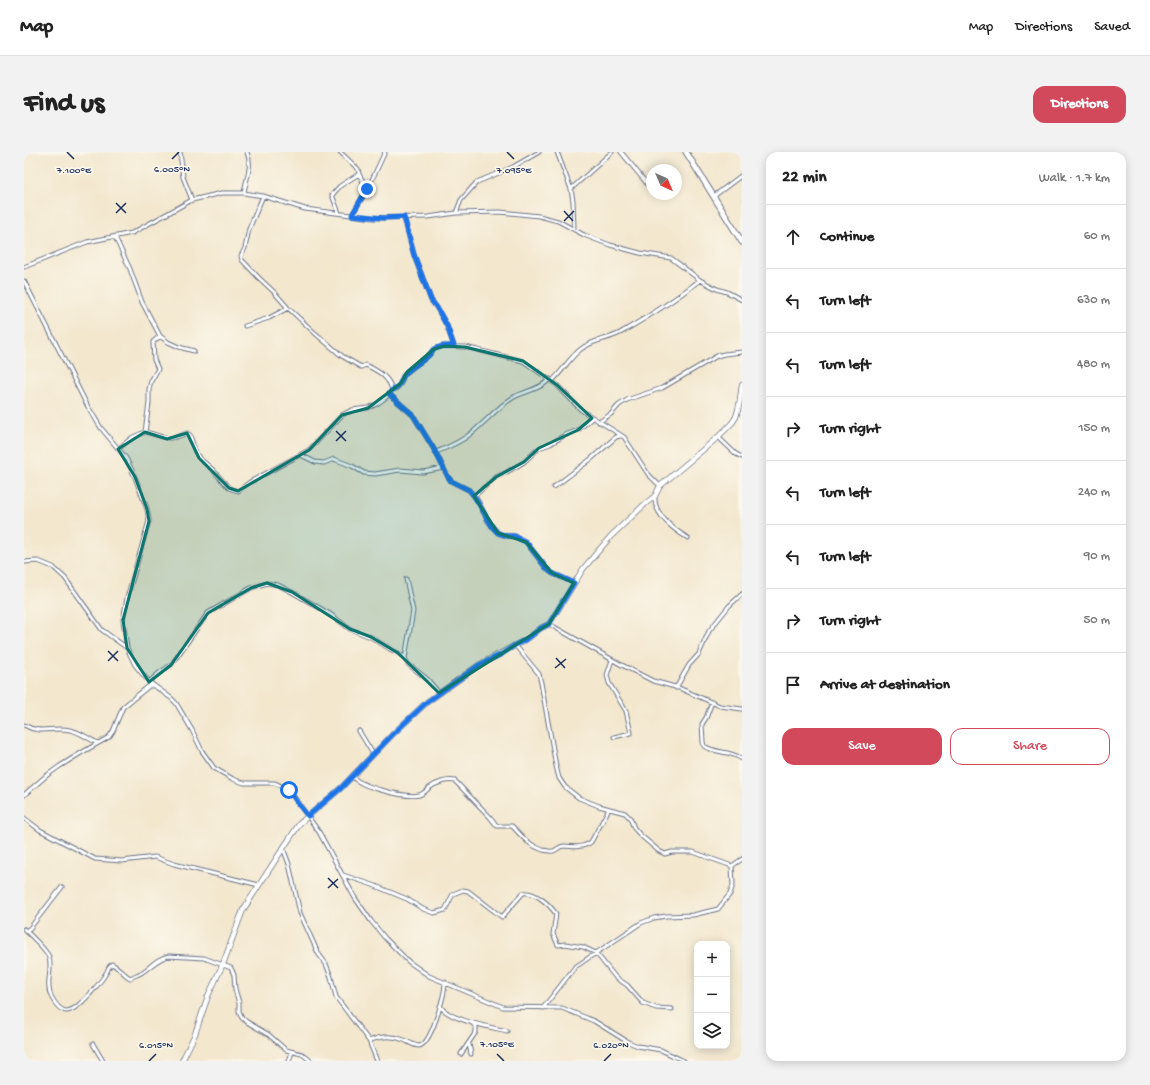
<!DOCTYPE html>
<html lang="en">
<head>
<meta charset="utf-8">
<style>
	:root { --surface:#fff; --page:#f2f2f2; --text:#222; --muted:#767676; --line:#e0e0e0; --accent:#d1495b }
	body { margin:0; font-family:"Gochi Hand",sans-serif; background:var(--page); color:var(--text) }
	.controls { position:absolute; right:12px; bottom:12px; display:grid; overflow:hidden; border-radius:8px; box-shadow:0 2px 10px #0003 }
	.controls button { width:36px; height:36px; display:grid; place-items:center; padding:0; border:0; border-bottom:1px solid var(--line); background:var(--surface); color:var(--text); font:20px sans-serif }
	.compass { position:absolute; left:622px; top:12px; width:36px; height:36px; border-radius:50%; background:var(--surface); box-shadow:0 2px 10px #0003; rotate:136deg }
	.stop { position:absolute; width:12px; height:12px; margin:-9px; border:3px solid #1a73e8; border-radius:50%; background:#fff }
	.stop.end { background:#1a73e8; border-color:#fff; box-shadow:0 1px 4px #0008 }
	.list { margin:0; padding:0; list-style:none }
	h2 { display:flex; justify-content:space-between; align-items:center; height:52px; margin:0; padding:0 16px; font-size:17px }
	h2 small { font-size:13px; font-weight:400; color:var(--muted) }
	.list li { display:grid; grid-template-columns:26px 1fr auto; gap:12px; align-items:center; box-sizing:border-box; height:64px; padding:0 16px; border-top:1px solid var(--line) }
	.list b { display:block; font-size:15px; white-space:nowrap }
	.list em { font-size:13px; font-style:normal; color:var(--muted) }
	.actions { display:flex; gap:8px; padding:12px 16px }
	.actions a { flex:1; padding:9px 0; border:1px solid var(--accent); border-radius:12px; text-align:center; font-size:14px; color:var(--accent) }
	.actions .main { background:var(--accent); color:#fff }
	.icon { flex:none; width:22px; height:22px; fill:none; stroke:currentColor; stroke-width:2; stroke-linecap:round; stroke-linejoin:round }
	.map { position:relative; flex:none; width:718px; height:909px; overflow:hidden; border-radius:12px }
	header { display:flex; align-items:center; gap:24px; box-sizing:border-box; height:56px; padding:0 20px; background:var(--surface); border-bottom:1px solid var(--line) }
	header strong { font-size:19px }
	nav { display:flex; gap:22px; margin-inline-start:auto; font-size:14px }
	.intro { display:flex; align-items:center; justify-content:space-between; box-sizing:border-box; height:96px; padding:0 24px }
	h1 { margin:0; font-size:28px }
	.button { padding:10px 18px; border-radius:12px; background:var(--accent); color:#fff; font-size:14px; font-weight:700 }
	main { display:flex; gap:24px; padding:0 24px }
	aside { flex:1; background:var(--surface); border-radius:12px; box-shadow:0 2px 10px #0003 }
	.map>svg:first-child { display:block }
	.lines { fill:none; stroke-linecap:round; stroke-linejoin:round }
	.minor-casing { stroke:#676f85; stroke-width:5 }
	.secondary-casing { stroke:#676f85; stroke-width:6 }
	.primary-casing { stroke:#676f85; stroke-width:7 }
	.minor { stroke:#fff; stroke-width:3 }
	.secondary { stroke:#fff; stroke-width:4.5 }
	.primary { stroke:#fff; stroke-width:5 }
	.route { stroke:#1a73e8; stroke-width:5 }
	.marked { fill:#0f766e; fill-opacity:0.2; stroke:#0f766e; stroke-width:3; stroke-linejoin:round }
	.ticks { fill:none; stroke:#1b2f5e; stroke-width:1.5 }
	.ticks-label { font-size:10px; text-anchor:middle; fill:#1b2f5e; stroke:#fbf7ec; stroke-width:3.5; stroke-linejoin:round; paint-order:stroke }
</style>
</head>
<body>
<header>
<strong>Map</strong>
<nav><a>Map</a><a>Directions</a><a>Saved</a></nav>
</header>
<div class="intro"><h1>Find us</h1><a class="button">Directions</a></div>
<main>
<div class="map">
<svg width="718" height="909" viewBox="0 0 718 909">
	<rect width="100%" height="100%" fill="#fbf7ec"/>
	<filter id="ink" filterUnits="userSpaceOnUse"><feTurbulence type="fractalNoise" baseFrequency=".025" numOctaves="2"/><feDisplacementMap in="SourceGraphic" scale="8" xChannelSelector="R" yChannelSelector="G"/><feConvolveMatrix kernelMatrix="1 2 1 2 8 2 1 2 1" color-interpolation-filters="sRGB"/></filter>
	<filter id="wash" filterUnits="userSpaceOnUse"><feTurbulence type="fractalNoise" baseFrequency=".012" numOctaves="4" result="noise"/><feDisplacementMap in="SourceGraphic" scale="16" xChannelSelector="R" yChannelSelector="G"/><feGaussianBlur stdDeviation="0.9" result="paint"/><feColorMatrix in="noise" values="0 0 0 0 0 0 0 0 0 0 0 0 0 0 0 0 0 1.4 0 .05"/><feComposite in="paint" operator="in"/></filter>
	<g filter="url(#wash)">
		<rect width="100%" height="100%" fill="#f3e7ce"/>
	</g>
	<g filter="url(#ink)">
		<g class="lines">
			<defs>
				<path id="minor" d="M156,0L159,25L168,48
					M316,0L334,17L335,22L343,37
					M533,0L547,37L549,49L550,78
					M597,0L624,33
					M547,37L588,0
					M220,41C222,25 229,16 223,0
					M239,44L225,77L221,96L217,104L218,108L234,125L250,140L264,156L291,181L318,204L337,215L342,213C354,219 365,225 368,238
					M690,44L718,23
					M315,61L308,43L316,34L335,22
					M432,61L437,48L453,30L489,15L515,0
					M328,63L345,34L361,0
					M380,65L390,103L407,148L413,156L423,174L430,194
					M91,85L106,117L118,150L136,184L144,190L155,195L170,199
					M0,115L63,90L108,81L168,48L198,41H220L239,44L281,57L350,66L404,65L432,61L476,60L515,64L534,69L560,83L586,93L616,101L647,106L676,128L693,137L703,140L718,148
					M0,129L63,253L77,276L102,306L111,325L123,357L125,369L103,446L99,468L103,496
					M221,174L245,166L264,156
					M528,229C539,219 545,206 557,197C570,187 583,188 596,181C624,165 651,148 676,128
					M365,242L389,263L411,299L423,323L427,329L445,338L454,349L464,369L474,381L483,384H491L502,390L523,417L528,421L550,431
					M575,270L587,262L595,253L603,248L638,236L693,204L700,202L718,200
					M121,280C143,285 141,290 163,281L166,283L171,299L175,306L189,318L205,336L214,339L226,330L285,298L318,263L328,258L344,256L353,252L365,243L368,238L373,236L377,231L379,224L383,220L405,203L410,197L420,194L441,195L499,209L533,233L557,258L600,285L624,322L636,334
					M694,285L712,302L718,305
					M94,297L109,285L121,280L125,251V237L127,229L134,217L130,208L129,190L136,184
					M412,300C424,295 435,291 445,283C461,271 473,255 490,245C502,239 517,237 526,227
					M277,303L291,310L300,311L310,307L328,314L340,321L351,322L376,318L399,320L419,316
					M530,335L567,307L592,285L596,284
					M450,344L472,325L481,321L500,310L515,296L526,292L541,283L554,278L568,266
					M631,344C629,362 650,378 664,386
					M0,410L14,409L29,415L41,426L78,478L103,496L111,513L125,530L147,546L152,551L168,578L178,599L190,616L209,627L220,631H251L265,638L295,680L331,746L347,769L361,786L385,810L405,824L479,855L538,856L570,869L604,890L614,894L637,898L660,909
					M525,472L596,512L629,529L655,536L696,554L718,557
					M491,493L515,522L517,531L532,614L535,626L541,635L555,646L575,654L601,661L606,666L610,676L616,683L635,699L641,702L648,700H669L708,714
					M381,506L389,459L382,427
					M588,508L583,523L585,531L602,559L607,581L590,585
					M125,530L135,521L147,513L184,461L227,436L243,431L254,433L268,440L306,462L326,477L347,485L366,497L374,501L381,506L384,512L403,527L415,541
					M652,536L665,513L675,502L685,479L705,454L718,442
					M688,550L682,566L678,572L679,590L680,594C693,602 705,598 718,607
					M0,573C17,583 29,574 46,578C57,580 64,587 74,591
					M335,579L349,602
					M328,624C336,635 382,646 395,643C399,642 402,639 405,636C412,631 423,627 431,629L466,665L473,674H488C499,685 504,693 519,698C522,698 526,700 529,699C533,698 535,694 540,694C549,695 559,696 567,690L585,657
					M0,643L22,624L36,614L57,601L85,585L89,579L99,555L125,534H130
					M0,666L16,678L71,707L98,709L131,705L150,712L235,733
					M259,696L265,712L276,761L294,801L302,812L307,825L312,845L345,889L353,909
					M708,714L718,707
					M319,723L349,733L383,747L399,757L410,761L421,758L429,742L439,738L444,739L478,765L499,741C511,739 526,753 532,762L529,782L534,793L541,792L559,795L572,801L592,826L603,833L619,851L632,856L648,857
					M0,777C6,783 22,797 25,805C29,818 21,831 27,844C30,850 36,859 43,859C55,858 81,826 85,815L88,812C94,815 100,822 106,826C110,824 113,823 117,821C127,815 133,806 145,804L180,806L207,816L210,823L211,837L215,851V859L218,866L223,870L245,883L262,898L278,902L287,909
					M2,779L6,776L38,735
					M416,854C425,868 466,875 483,879
					M519,856L551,815L617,771L630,766L642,764L669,763L694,757L706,742L709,733L708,714
					M345,889C357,884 368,883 380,888C385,890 390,894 395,894C407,893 421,842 421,830
					M69,892L79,909
					M445,892L447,902
					M437,902L452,880V875L449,872
					M265,909L268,900"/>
				<path id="secondary" d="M158,909L171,882L184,844L199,812L219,758L254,704L276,671L317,636L370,581L403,550L455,513L503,487L517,476L525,472L559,417L587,384L621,352L631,344L636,334L694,285L708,271L712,265L715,254L718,233"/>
				<path id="primary" d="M662,0L718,90"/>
			</defs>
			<use href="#minor" class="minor-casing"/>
			<use href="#secondary" class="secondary-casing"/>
			<use href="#primary" class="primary-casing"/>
			<use href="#minor" class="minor"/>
			<use href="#secondary" class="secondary"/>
			<use href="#primary" class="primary"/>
		</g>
	</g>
	<g class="lines" filter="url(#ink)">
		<path class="route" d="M265,638L274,652L284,664L317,636L370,581L403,550L455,513L478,502L491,493L503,487L517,476L525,472L550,431L528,421L523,417L502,390L490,384H483L474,381L469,376L450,344L445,338L427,329L423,323L411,299L389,263L365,242L368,238C377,235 376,228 381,222C387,215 396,211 403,205C406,203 407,200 409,198C415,193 424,194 430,194L423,174L413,156L407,148L390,103L380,65L359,66L328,63L343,37"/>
	</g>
	<path class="marked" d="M420,194L441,195L499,209L533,233L568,266L554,278L515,296L500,310L472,325L450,344L474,381L502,390L528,421L550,431L525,472L415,541L374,501L347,485L326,477L268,440L243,431L227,436L184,461L147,513L125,530L103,496L99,468L125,369L123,357L111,325L94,297L121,280L143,287L163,281L175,306L205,336L214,339L285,298L318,263L344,256L377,231L383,220L410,197Z"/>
	<path class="ticks" d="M43,0L50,7M483,0L490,7M148,7L155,0M92,51L102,61M540,59L549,69M92,61L102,51M540,69L550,59M312,279L322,289M312,289L322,279M84,499L94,509M532,506L541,516M84,509L94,499M531,516L542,507M304,726L314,736M304,736L314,727M473,902L480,909M125,909L132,902M580,909L587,902"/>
	<g class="ticks-label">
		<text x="148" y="20">6.005°N</text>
		<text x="50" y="21">7.100°E</text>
		<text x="490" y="21">7.095°E</text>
		<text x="473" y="895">7.105°E</text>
		<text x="132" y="896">6.015°N</text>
		<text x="587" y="896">6.020°N</text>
	</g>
</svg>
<div class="controls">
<button>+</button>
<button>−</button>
<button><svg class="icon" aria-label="layers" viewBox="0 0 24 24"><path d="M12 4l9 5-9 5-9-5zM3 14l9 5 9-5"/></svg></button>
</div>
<svg class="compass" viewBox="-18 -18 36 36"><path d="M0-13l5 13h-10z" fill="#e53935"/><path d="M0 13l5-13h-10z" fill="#767676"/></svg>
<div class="stop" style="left:265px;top:638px"></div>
<div class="stop end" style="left:343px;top:37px"></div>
</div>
<aside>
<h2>22 min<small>Walk · 1.7 km</small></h2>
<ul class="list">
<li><svg class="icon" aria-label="ahead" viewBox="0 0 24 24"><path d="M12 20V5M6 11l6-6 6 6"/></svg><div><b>Continue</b></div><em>60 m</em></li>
<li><svg class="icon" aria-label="left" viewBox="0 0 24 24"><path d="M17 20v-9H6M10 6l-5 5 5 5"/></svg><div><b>Turn left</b></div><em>630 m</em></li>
<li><svg class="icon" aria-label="left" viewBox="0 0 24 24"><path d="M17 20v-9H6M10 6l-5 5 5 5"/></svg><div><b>Turn left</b></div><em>480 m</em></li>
<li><svg class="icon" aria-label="right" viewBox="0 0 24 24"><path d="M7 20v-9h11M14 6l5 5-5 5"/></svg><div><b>Turn right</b></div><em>150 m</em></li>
<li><svg class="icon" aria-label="left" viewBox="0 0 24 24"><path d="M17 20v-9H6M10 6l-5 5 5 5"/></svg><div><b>Turn left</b></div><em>240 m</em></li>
<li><svg class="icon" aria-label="left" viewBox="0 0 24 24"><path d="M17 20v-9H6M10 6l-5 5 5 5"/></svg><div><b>Turn left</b></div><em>90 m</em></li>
<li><svg class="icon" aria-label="right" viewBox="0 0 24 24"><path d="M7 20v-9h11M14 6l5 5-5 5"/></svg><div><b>Turn right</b></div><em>50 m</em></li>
<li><svg class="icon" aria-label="arrive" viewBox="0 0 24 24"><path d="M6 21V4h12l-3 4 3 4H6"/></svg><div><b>Arrive at destination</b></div></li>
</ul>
<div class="actions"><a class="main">Save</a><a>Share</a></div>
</aside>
</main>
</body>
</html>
